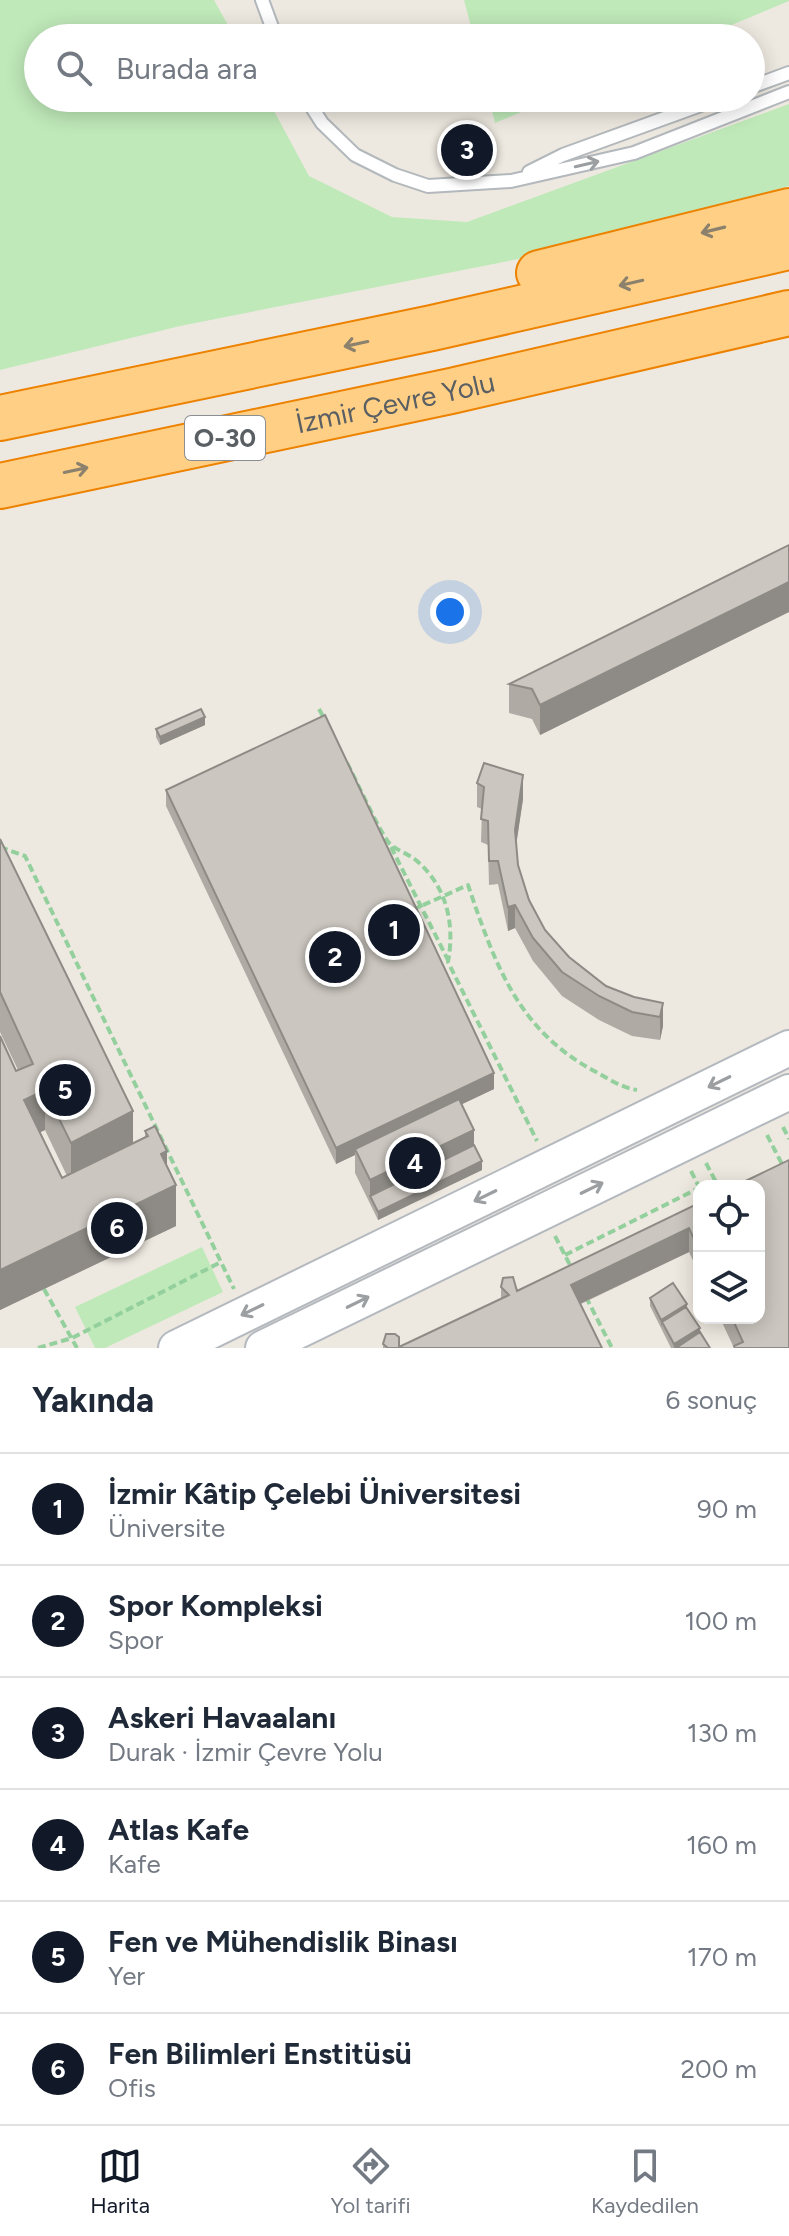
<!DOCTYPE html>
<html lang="tr">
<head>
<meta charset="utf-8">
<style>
	:root { --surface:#fff; --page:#f6f6f7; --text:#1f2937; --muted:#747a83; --line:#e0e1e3; --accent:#111827 }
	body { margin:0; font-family:Figtree,sans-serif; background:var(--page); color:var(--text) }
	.controls { position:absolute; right:24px; bottom:24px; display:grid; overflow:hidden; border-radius:16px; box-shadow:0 4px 20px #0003 }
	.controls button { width:72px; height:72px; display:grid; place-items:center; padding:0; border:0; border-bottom:2px solid var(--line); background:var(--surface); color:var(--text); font:40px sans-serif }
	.you { position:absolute; left:450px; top:612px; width:28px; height:28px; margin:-20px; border:6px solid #fff; border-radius:50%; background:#1a73e8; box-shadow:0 0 0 12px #1a73e833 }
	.badge { display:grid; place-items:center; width:52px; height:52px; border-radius:50%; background:var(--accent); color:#fff; font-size:26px; font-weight:700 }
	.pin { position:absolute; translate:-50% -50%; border:4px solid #fff; box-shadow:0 2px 8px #0006 }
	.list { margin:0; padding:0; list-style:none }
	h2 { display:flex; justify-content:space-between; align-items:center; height:104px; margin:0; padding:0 32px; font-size:34px }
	h2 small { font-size:26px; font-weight:400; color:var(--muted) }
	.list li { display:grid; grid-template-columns:52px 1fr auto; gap:24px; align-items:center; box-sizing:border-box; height:112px; padding:0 32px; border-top:2px solid var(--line) }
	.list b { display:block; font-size:30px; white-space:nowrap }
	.list p { margin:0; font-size:26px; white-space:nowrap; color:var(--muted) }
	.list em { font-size:26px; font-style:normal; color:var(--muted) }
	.icon { flex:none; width:44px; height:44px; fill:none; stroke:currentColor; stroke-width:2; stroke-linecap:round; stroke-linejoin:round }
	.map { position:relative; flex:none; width:789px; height:1348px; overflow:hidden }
	.search { position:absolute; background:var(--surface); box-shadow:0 4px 20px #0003; left:24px; right:24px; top:24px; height:88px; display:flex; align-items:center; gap:20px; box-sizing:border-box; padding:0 28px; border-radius:44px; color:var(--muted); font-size:30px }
	.sheet { height:776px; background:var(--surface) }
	nav { display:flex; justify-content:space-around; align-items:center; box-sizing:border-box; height:112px; border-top:2px solid var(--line); background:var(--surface); font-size:22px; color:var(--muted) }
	nav a { display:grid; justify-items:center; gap:4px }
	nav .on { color:var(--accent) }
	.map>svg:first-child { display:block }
	.green { fill:#bfe9b9 }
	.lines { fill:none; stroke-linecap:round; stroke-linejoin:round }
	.lane-casing { stroke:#b3b8bc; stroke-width:16 }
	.secondary-casing { stroke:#b4b9bf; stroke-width:38 }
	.highway-casing { stroke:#ed8200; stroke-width:48 }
	.path { stroke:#94d09d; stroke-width:4; stroke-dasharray:8 4; stroke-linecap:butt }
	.lane { stroke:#fff; stroke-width:12 }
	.secondary { stroke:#fff; stroke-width:34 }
	.highway { stroke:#ffcf85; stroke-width:44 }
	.wall { fill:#afaaa4; fill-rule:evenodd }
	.shaded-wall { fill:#8e8b86 }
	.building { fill:#cbc6bf; stroke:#8e8b86; stroke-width:2 }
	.oneway { stroke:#9b9fa1 }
	.oneway2 { stroke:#8b816d }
	.labels { text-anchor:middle; stroke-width:6; stroke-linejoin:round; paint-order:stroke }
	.shield { fill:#fff; stroke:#8b8f92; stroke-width:2 }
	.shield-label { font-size:26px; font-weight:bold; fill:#595f63 }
	.street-label { font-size:28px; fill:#595f63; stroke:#fff }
</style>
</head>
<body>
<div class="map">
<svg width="789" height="1348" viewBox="0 0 789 1348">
	<rect width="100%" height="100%" fill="#eee9e0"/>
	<path class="green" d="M0,0H214L235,38H38V98H267L309,176L392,217L467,222L789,104V186L569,249L180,326L0,370Z
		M464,0H789V1L700,38H474Z
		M489,98H555L495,123Z
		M202,1247L223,1292L105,1348H95L75,1307Z"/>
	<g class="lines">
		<defs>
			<path id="lane" d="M262,0L276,38
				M751,87L789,73
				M306,98L322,123L355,155L395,175L428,186L511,181L634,153L789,92
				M529,172L563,155L720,98"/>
			<path id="secondary" d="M176,1348L789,1048
				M263,1348L789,1092"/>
			<g id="highway">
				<path d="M539,273L789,211"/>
				<path d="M0,418L432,328L789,247"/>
				<path id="s1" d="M0,486L451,391L789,313"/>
			</g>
		</defs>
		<use href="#lane" class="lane-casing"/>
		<use href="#secondary" class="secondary-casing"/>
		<use href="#highway" class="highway-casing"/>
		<path class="path" d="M319,709L325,720
			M347,763C355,777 382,838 391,845C398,851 409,854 417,861C447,887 455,924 448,962L537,1141
			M0,847L25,856L234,1289
			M391,847L448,960
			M412,910L468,885C495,964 518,1032 598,1073C610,1080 623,1088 637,1090
			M783,1127L789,1139
			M767,1135L783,1166
			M706,1163L718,1186
			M691,1171L699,1187
			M555,1236L571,1267
			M565,1255L699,1188
			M44,1289L77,1348
			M586,1297L612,1348
			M38,1348L72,1338L221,1262"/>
		<use href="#lane" class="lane"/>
		<use href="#secondary" class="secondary"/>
		<use href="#highway" class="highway"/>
	</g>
	<path class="wall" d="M789,545V612L540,735L532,719L509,713V684Z
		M205,725L160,745L156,737V729Z
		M477,783L523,799L516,844L518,865L529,900L545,930L569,957L606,986L634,997L663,1003V1026L660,1040L632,1036L599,1020L562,996L533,961L515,928L508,931L498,884L489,885L488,845L481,842L482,809L477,807Z
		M166,790L494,1089L462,1104L482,1170L378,1220L355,1173V1155L336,1164L166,806Z
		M0,839L133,1143L145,1138V1131L167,1167L176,1226L0,1310L16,1071L18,1070L0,1032ZM45,1130L67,1176L62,1178L40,1132Z
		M699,1203V1273L689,1252L581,1304L602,1348H383V1344L399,1347L501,1299V1287L517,1291Z
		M650,1298L687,1309L700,1332L710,1348H671L650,1306Z
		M720,1318H759L789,1348H734Z"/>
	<path class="shaded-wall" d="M789,582V612L540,735V705Z
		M205,717V725L160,745V737Z
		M523,775V799L515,853V830Z
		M515,905V928L508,931V907Z
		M663,1003V1026L660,1040V1017Z
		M494,1073V1089L357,1154L355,1149V1155L336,1164V1148Z
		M45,1090V1130L24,1140V1100Z
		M133,1111V1151L71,1183V1143Z
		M474,1130V1153L370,1196V1180Z
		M167,1151V1190L176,1185V1226L0,1310V1270L161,1154Z
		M482,1161V1170L378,1220V1212Z
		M689,1228V1252L571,1308V1285Z
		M687,1304V1312L662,1322L661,1328V1320Z
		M700,1328V1336L674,1348V1344Z"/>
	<path class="building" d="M789,545V582L540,705L532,689L509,684Z
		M201,709L205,717L160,737L156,729Z
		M325,715L494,1073L336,1148L166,790Z
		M484,763L523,775L515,830L518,865L529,900L545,930L569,957L606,986L634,997L663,1003L660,1017L632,1012L599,996L562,972L533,938L515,905L508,907L498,861H489L488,821L481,819L484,787L477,783Z
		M0,839L133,1111L71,1143L45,1090L24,1100L62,1178L148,1136L145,1131L155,1126L167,1151L161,1154L176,1185L0,1270V1036L16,1071L33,1064L0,992Z
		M459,1099L474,1130L370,1180L355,1149Z
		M474,1145L482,1161L378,1212L370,1196Z
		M789,1160V1348H735L734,1346L743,1342L732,1318H759V1186H735Z
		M699,1203V1250L689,1228L571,1285L602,1348H388L383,1344L386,1334H395L399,1337V1347L509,1295L501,1287L503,1278L513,1277L517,1291Z
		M673,1283L687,1304L661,1320L650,1298Z
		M686,1307L700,1328L674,1344L662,1322Z
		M700,1332L710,1348H676Z"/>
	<defs><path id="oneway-shaft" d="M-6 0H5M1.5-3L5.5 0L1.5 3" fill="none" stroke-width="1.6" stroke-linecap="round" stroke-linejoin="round" transform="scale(2)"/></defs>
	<g class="oneway">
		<use href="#oneway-shaft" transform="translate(587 164) rotate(-13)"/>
		<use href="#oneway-shaft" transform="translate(719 1082) rotate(154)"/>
		<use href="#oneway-shaft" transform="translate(592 1188) rotate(-26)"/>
		<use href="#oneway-shaft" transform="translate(485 1196) rotate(154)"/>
		<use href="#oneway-shaft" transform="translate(358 1302) rotate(-26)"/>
		<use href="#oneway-shaft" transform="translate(252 1310) rotate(154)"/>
	</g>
	<g class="oneway2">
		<use href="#oneway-shaft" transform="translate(713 230) rotate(166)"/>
		<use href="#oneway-shaft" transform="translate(631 283) rotate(167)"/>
		<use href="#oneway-shaft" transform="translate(356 344) rotate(168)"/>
		<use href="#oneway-shaft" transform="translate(76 470) rotate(-12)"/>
	</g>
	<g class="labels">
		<rect class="shield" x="185" y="416" width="80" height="44" rx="6"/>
		<g class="shield-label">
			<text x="225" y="447">O-30</text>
		</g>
		<g class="street-label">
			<text dy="10" stroke="none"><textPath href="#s1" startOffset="404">İzmir Çevre Yolu</textPath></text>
		</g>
	</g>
</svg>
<div class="controls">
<button><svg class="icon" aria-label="locate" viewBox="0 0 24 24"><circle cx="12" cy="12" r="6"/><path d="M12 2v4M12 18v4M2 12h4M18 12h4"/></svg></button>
<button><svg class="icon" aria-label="layers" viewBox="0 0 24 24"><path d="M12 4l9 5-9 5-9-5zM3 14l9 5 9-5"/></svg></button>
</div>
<div class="you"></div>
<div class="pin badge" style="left:394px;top:930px">1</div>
<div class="pin badge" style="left:335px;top:957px">2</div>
<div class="pin badge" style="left:467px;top:150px">3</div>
<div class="pin badge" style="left:415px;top:1163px">4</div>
<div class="pin badge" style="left:65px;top:1090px">5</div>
<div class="pin badge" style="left:117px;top:1228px">6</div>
<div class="search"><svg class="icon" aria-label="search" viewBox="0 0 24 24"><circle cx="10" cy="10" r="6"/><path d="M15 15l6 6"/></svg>Burada ara</div>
</div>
<section class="sheet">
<h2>Yakında<small>6 sonuç</small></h2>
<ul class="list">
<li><span class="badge">1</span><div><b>İzmir Kâtip Çelebi Üniversitesi</b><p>Üniversite</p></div><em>90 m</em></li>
<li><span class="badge">2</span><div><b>Spor Kompleksi</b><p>Spor</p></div><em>100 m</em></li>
<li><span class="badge">3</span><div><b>Askeri Havaalanı</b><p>Durak · İzmir Çevre Yolu</p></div><em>130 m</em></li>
<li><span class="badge">4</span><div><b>Atlas Kafe</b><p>Kafe</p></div><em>160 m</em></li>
<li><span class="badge">5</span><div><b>Fen ve Mühendislik Binası</b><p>Yer</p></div><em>170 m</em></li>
<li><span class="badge">6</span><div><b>Fen Bilimleri Enstitüsü</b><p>Ofis</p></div><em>200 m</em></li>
</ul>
</section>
<nav>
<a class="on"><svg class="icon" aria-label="map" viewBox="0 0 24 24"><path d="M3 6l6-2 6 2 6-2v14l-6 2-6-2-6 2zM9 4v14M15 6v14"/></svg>Harita</a>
<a><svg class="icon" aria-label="directions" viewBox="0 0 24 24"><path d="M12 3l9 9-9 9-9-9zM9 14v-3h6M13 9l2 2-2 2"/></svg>Yol tarifi</a>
<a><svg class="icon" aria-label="saved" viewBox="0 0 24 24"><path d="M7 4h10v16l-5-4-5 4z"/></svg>Kaydedilen</a>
</nav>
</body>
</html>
